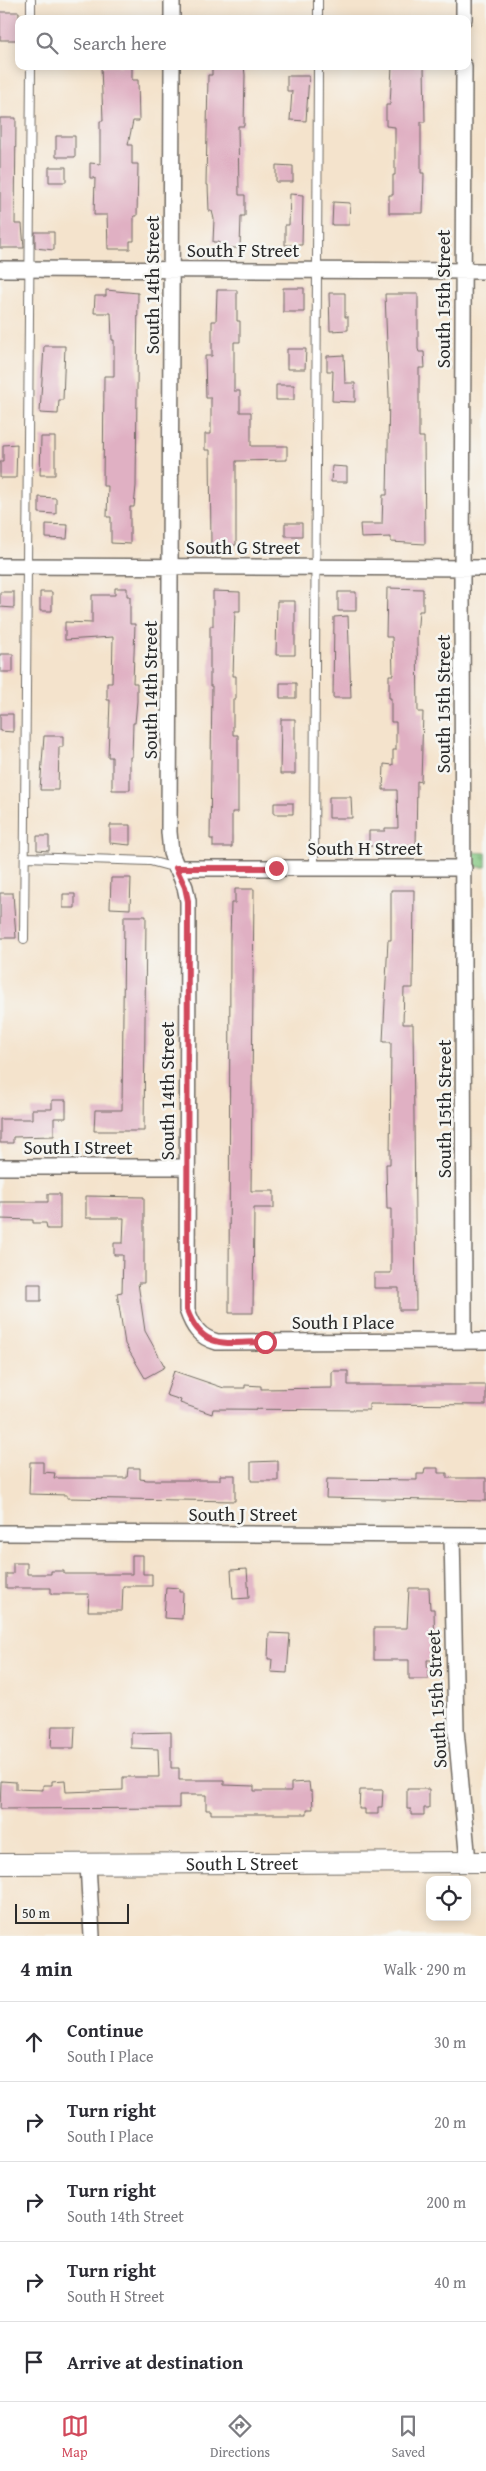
<!DOCTYPE html>
<html lang="en">
<head>
<meta charset="utf-8">
<style>
	:root { --surface:#fff; --page:#f7f7f7; --text:#2b2b33; --muted:#7c7c81; --line:#e1e1e2; --accent:#d1495b }
	body { margin:0; font-family:"Gentium Book Plus",serif; background:var(--page); color:var(--text) }
	.controls { position:absolute; right:15px; bottom:15px; display:grid; overflow:hidden; border-radius:10px; box-shadow:0 2px 12px #0003 }
	.controls button { width:45px; height:45px; display:grid; place-items:center; padding:0; border:0; border-bottom:1px solid var(--line); background:var(--surface); color:var(--text); font:25px sans-serif }
	.scale { position:absolute; left:15px; bottom:12px; width:114px; box-sizing:border-box; padding-left:5px; border:2px solid #2b2b2b; border-top:0; font-size:14px; line-height:18px; white-space:nowrap; color:#2b2b2b; -webkit-text-stroke:4px #f6f6f2; paint-order:stroke }
	.stop { position:absolute; width:15px; height:15px; margin:-11px; border:4px solid #d1495b; border-radius:50%; background:#fff }
	.stop.end { background:#d1495b; border-color:#fff; box-shadow:0 1px 5px #0008 }
	.list { margin:0; padding:0; list-style:none }
	h2 { display:flex; justify-content:space-between; align-items:center; height:65px; margin:0; padding:0 20px; font-size:21px }
	h2 small { font-size:16px; font-weight:400; color:var(--muted) }
	.list li { display:grid; grid-template-columns:32px 1fr auto; gap:15px; align-items:center; box-sizing:border-box; height:80px; padding:0 20px; border-top:1px solid var(--line) }
	.list b { display:block; font-size:19px; white-space:nowrap }
	.list p { margin:0; font-size:16px; white-space:nowrap; color:var(--muted) }
	.list em { font-size:16px; font-style:normal; color:var(--muted) }
	.icon { flex:none; width:28px; height:28px; fill:none; stroke:currentColor; stroke-width:2; stroke-linecap:round; stroke-linejoin:round }
	.map { position:relative; flex:none; width:486px; height:1936px; overflow:hidden }
	.search { position:absolute; background:var(--surface); box-shadow:0 2px 12px #0003; left:15px; right:15px; top:15px; height:55px; display:flex; align-items:center; gap:12px; box-sizing:border-box; padding:0 18px; border-radius:10px; color:var(--muted); font-size:19px }
	.sheet { height:465px; background:var(--surface) }
	nav { display:flex; justify-content:space-around; align-items:center; box-sizing:border-box; height:70px; border-top:1px solid var(--line); background:var(--surface); font-size:14px; color:var(--muted) }
	nav a { display:grid; justify-items:center; gap:2px }
	nav .on { color:var(--accent) }
	.map>svg:first-child { display:block }
	.grass { fill:url(#grass-tufts); stroke:#577956 }
	.building { fill:#e0b0c3 }
	.lines { fill:none; stroke-linecap:round; stroke-linejoin:round }
	.service-casing { stroke:#716b63; stroke-width:10 }
	.minor-casing { stroke:#716b63; stroke-width:18 }
	.tertiary-casing { stroke:#716b63; stroke-width:22 }
	.service { stroke:#fff; stroke-width:8 }
	.minor { stroke:#fff; stroke-width:15 }
	.tertiary { stroke:#fff; stroke-width:20 }
	.route { stroke:#d1495b; stroke-width:6 }
	.labels { text-anchor:middle; stroke-width:5; stroke-linejoin:round; paint-order:stroke }
	.street-label { font-size:19px; fill:#2b2b2b; stroke:#f6f6f2 }
</style>
</head>
<body>
<div class="map">
<svg width="486" height="1936" viewBox="0 0 486 1936">
	<defs>
		<pattern id="grass-tufts" width="24" height="20" patternUnits="userSpaceOnUse" patternTransform="scale(1.25)"><rect width="24" height="20" fill="#83c781"/><path d="M3 7l-1-3M5 7V3M7 7l1-3M15 17l-1-3M17 17v-4M19 17l1-3" fill="none" stroke="#6ba26a"/></pattern>
	</defs>
	<rect width="100%" height="100%" fill="#f6f6f2"/>
	<filter id="ink" filterUnits="userSpaceOnUse"><feTurbulence type="fractalNoise" baseFrequency=".02" numOctaves="2"/><feDisplacementMap in="SourceGraphic" scale="10" xChannelSelector="R" yChannelSelector="G"/><feConvolveMatrix kernelMatrix="1 2 1 2 8 2 1 2 1" color-interpolation-filters="sRGB"/></filter>
	<filter id="wash" filterUnits="userSpaceOnUse"><feTurbulence type="fractalNoise" baseFrequency=".0096" numOctaves="4" result="noise"/><feDisplacementMap in="SourceGraphic" scale="20" xChannelSelector="R" yChannelSelector="G"/><feGaussianBlur stdDeviation="1.12" result="paint"/><feColorMatrix in="noise" values="0 0 0 0 0 0 0 0 0 0 0 0 0 0 0 0 0 1.4 0 .05"/><feComposite in="paint" operator="in"/></filter>
	<g filter="url(#wash)">
		<rect width="100%" height="100%" fill="#f4e3cc"/>
		<path class="grass" d="M471,852L486,853V867H471Z"/>
		<g id="blocks">
			<path class="building" d="M0,12H19V40H0Z
				M101,66H132V80H138L139,121H133L128,145H132V164H138L137,216H134V241H130V249H108L107,215H94L95,178H90V163L100,164V121H103Z
				M212,66H244L245,75L244,126H238L239,195H245V216H241L240,248H218L219,242H213L214,219L212,211H209L208,185H206L208,75H212Z
				M392,66H424L425,122H421V173H424L423,213H389V195H393V175H395V127L386,126V105H390Z
				M287,76H309L306,121L290,120L292,91H287Z
				M0,118H16L15,224H22L24,248H0Z
				M56,136H75V157H56Z
				M276,165L293,166V182H276Z
				M49,167H66V182H49Z
				M290,194L303,195L302,245H285V225H289Z
				M333,202L350,203L349,225H332Z
				M35,232H54V250L35,248Z
				M283,288H304V312H283Z
				M106,290L138,293L136,486L134,507H130V544L111,543V517H107L108,486H103L104,376H114V340H112L111,313H94L95,296H106Z
				M217,290H237V321H240V342H234V391H240V412H251V446H287V460L236,461V545H211L210,450H205V434H211V398H206L205,356H212V321H216Z
				M329,293H345V317H348V330L330,331Z
				M385,294H418V349L419,352H424L425,368H419V437H424L425,544L391,542V537L361,538L360,524H382L383,495H387L389,396Z
				M44,346H65L63,400H59L58,414L40,413Z
				M287,349H306L305,369H287Z
				M344,355L345,383H355V402L332,401L333,371H327V356Z
				M276,385H294V400H276Z
				M41,437H55V475H40Z
				M17,444L16,478H0V462H3V445Z
				M332,466L347,467V482H331Z
				M39,497L56,498V514L39,513Z
				M285,523H302V536H285Z
				M46,524L68,525L67,539L46,538Z
				M115,588H127V596H130V624H135L133,683H137V701L135,723H133L132,757H130V790H112V757H108L110,700H107V683H112L113,637L65,640V622L92,623V595H115Z
				M387,588L423,589V611H419L417,637L418,712H423L421,782L417,781L416,846H369V831H385V828H398L397,790H383L384,764L393,765V750H396V722H391V698H389V675H393L392,637H386Z
				M213,591L240,592V611H235L233,676H236V699H233V735H238V812H232V847H213V839H210L212,686H210V626H213Z
				M0,592H14V608L0,607Z
				M40,592H52V611H40Z
				M338,592H356V611H338Z
				M277,601H295V655H276Z
				M348,616L351,698H333L334,617Z
				M0,654H13V672H0Z
				M280,683H296V698H280Z
				M0,714H13V732L0,731Z
				M281,719H295V774H280Z
				M44,736H63V747H59L58,790H40Z
				M329,797H351L352,818H329Z
				M274,803H293V814H274Z
				M110,825H130V845L110,843Z
				M37,836H49V851L37,850Z
				M111,878H131L130,909L110,908Z
				M235,889H254L251,1191H274V1208H254L253,1313H229L230,940L231,903H235Z
				M391,890H414L413,988H404L403,1024H413L416,1310H399V1288H374V1273H391V1209H387L386,1164H390L391,1042H383L388,940H391Z
				M0,893H13L16,938H0Z
				M63,894H75V908H63Z
				M124,916H146L144,1131H94L95,1110H122Z
				M52,1100H66V1118H54V1136L13,1137V1143H0V1119H32V1109H52Z
				M48,1194H60V1229H47L46,1223H33V1220L0,1219V1202H48Z
				M86,1196L144,1197V1283H138L145,1331L165,1367L145,1378L125,1344L117,1293L122,1292L123,1255H114V1243H123L124,1218H86Z
				M27,1284H41V1301H27Z
				M174,1371L224,1388H245V1385L261,1386V1389L332,1388V1371H348V1385H486V1405L369,1404V1410L213,1409L212,1414L180,1403L181,1400L166,1395Z
				M278,1461V1481H251V1462Z
				M30,1462H43V1472L55,1473L54,1478H127L128,1468H140V1479L147,1480H220V1475H235V1501L67,1498V1495L29,1494Z
				M425,1468H438V1473H447V1478H486V1501L326,1498L327,1479L417,1480V1474H424Z
				M132,1555H143V1574H152V1586H123L122,1611H88L89,1594H51V1588H6V1574H13V1563H27V1574H51V1571H64V1574H132Z
				M247,1569L249,1598L233,1599L231,1570Z
				M166,1587L179,1588V1592H183L182,1619L164,1618Z
				M409,1588H429L430,1609H434L435,1660H427L428,1679H409V1660H374V1628H407Z
				M269,1633L290,1634L287,1673L271,1672L272,1659H268Z
				M52,1726H75L74,1748H51Z
				M171,1732V1768H179V1780H224V1785L254,1786V1791H291V1783L309,1782L310,1791H312L313,1809H307V1814H211V1810H206V1795H179V1808L0,1809L1,1781L16,1782V1789L43,1790V1785H52V1781L65,1780L66,1792L123,1790V1777H159L158,1749L131,1748V1733Z
				M407,1789H429V1808H424V1815H411V1809H407Z
				M360,1790H383L382,1807H378V1814H365V1809H359Z"/>
		</g>
	</g>
	<g filter="url(#ink)">
		<use href="#blocks" fill-opacity="0" stroke="#716b63" stroke-width="1"/>
		<g class="lines">
			<defs>
				<path id="service" d="M318,0V19
					M31,19V0
					M25,857L150,861L176,868
					M314,868L318,66
					M24,939L31,66"/>
				<path id="minor" d="M172,19V0
					M464,19V0
					M172,66L169,832L171,853L185,887L188,901L187,1310C193,1327 199,1337 217,1342L486,1341
					M464,66L462,583L464,1341
					M0,269L486,271
					M0,566L486,568
					M176,868H464
					M0,1167H187
					M0,1533L486,1535
					M452,1535L456,1730L468,1862
					M88,1864L92,1936"/>
				<g id="tertiary">
					<path id="s1" d="M0,1864L486,1862"/>
				</g>
			</defs>
			<use href="#service" class="service-casing"/>
			<use href="#minor" class="minor-casing"/>
			<use href="#tertiary" class="tertiary-casing"/>
			<use href="#service" class="service"/>
			<use href="#minor" class="minor"/>
			<use href="#tertiary" class="tertiary"/>
		</g>
	</g>
	<g class="lines" filter="url(#ink)">
		<path class="route" d="M265,1342C227,1342 203,1352 187,1310L188,901L185,887L176,868H276"/>
	</g>
	<g class="labels">
		<g class="street-label">
			<text x="243" y="257">South F Street</text>
			<text transform="translate(152 285) rotate(-90)" y="7">South 14th Street</text>
			<text transform="translate(443 299) rotate(-90)" y="7">South 15th Street</text>
			<text x="243" y="554">South G Street</text>
			<text transform="translate(150 690) rotate(-90)" y="7">South 14th Street</text>
			<text transform="translate(443 704) rotate(-90)" y="7">South 15th Street</text>
			<text x="365" y="855">South H Street</text>
			<text transform="translate(167 1091) rotate(-90)" y="7">South 14th Street</text>
			<text transform="translate(444 1109) rotate(-90)" y="7">South 15th Street</text>
			<text x="78" y="1154">South I Street</text>
			<text x="343" y="1329">South I Place</text>
			<text x="243" y="1521">South J Street</text>
			<text transform="translate(436 1699) rotate(-93)" y="7">South 15th Street</text>
			<text dy="7" stroke="none"><textPath href="#s1" startOffset="242">South L Street</textPath></text>
		</g>
	</g>
</svg>
<div class="controls">
<button><svg class="icon" aria-label="locate" viewBox="0 0 24 24"><circle cx="12" cy="12" r="6"/><path d="M12 2v4M12 18v4M2 12h4M18 12h4"/></svg></button>
</div>
<div class="scale">50 m</div>
<div class="stop" style="left:265px;top:1342px"></div>
<div class="stop end" style="left:276px;top:868px"></div>
<div class="search"><svg class="icon" aria-label="search" viewBox="0 0 24 24"><circle cx="10" cy="10" r="6"/><path d="M15 15l6 6"/></svg>Search here</div>
</div>
<section class="sheet">
<h2>4 min<small>Walk · 290 m</small></h2>
<ul class="list">
<li><svg class="icon" aria-label="ahead" viewBox="0 0 24 24"><path d="M12 20V5M6 11l6-6 6 6"/></svg><div><b>Continue</b><p>South I Place</p></div><em>30 m</em></li>
<li><svg class="icon" aria-label="right" viewBox="0 0 24 24"><path d="M7 20v-9h11M14 6l5 5-5 5"/></svg><div><b>Turn right</b><p>South I Place</p></div><em>20 m</em></li>
<li><svg class="icon" aria-label="right" viewBox="0 0 24 24"><path d="M7 20v-9h11M14 6l5 5-5 5"/></svg><div><b>Turn right</b><p>South 14th Street</p></div><em>200 m</em></li>
<li><svg class="icon" aria-label="right" viewBox="0 0 24 24"><path d="M7 20v-9h11M14 6l5 5-5 5"/></svg><div><b>Turn right</b><p>South H Street</p></div><em>40 m</em></li>
<li><svg class="icon" aria-label="arrive" viewBox="0 0 24 24"><path d="M6 21V4h12l-3 4 3 4H6"/></svg><div><b>Arrive at destination</b></div></li>
</ul>
</section>
<nav>
<a class="on"><svg class="icon" aria-label="map" viewBox="0 0 24 24"><path d="M3 6l6-2 6 2 6-2v14l-6 2-6-2-6 2zM9 4v14M15 6v14"/></svg>Map</a>
<a><svg class="icon" aria-label="directions" viewBox="0 0 24 24"><path d="M12 3l9 9-9 9-9-9zM9 14v-3h6M13 9l2 2-2 2"/></svg>Directions</a>
<a><svg class="icon" aria-label="saved" viewBox="0 0 24 24"><path d="M7 4h10v16l-5-4-5 4z"/></svg>Saved</a>
</nav>
</body>
</html>
